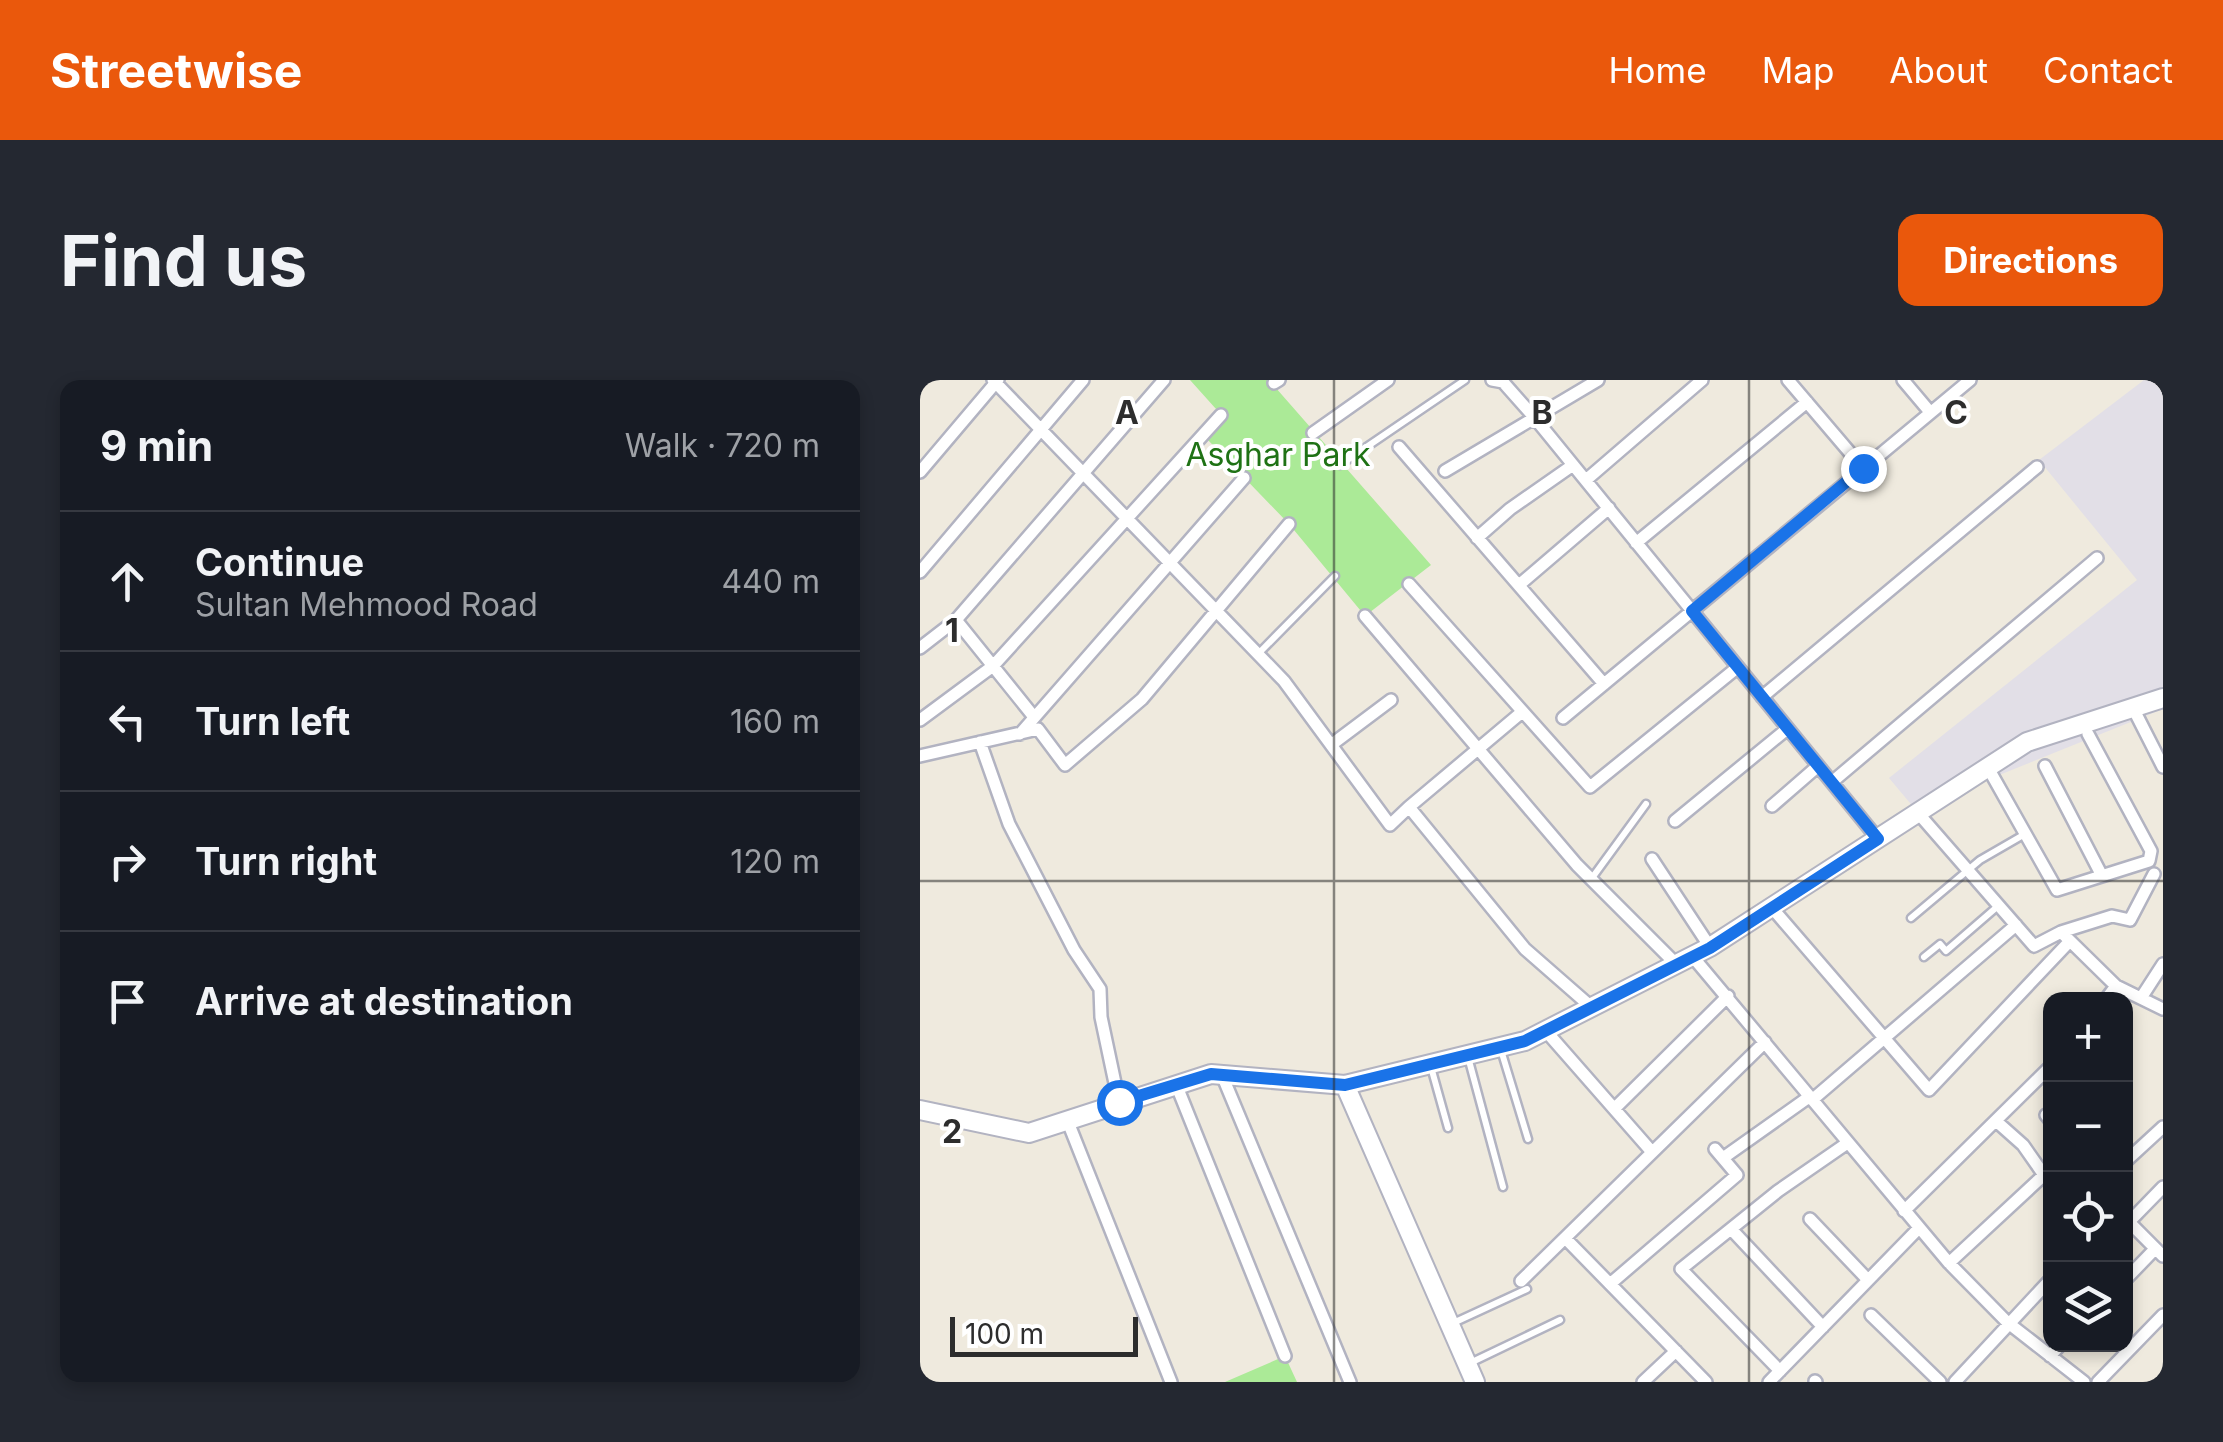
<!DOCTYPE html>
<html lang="en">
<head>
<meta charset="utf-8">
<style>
	:root { --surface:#171b24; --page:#242831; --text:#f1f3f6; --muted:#9ea1a6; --line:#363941; --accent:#ea580c }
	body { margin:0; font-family:Inter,sans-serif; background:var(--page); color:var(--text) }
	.controls { position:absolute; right:30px; bottom:30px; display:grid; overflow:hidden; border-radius:20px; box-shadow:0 5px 15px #0003 }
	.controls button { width:90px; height:90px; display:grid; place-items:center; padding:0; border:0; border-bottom:2px solid var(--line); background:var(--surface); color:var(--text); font:50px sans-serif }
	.scale { position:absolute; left:30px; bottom:25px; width:188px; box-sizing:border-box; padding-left:10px; border:5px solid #2d2d2d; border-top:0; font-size:28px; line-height:35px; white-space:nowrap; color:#2d2d2d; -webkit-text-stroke:8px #fff; paint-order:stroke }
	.stop { position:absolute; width:30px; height:30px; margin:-22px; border:8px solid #1a73e8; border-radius:50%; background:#fff }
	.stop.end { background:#1a73e8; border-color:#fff; box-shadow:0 2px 10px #0008 }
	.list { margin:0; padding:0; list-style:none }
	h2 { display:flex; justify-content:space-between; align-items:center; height:130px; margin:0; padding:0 40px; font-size:42px }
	h2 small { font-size:32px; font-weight:400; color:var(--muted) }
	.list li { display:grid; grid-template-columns:65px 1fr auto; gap:30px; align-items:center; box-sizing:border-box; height:140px; padding:0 40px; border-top:2px solid var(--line) }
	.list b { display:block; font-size:38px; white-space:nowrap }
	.list p { margin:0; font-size:32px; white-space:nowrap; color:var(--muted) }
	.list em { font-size:32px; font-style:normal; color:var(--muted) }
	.icon { flex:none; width:55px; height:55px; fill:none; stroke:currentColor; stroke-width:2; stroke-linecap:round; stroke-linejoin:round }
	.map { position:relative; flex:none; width:1243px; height:1002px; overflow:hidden; border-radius:20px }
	header { display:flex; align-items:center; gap:60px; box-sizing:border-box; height:140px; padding:0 50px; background:var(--accent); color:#fff }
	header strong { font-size:48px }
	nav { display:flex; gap:55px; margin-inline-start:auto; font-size:35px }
	.intro { display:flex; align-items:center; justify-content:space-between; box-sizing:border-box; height:240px; padding:0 60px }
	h1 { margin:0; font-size:70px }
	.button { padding:25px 45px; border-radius:20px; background:var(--accent); color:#fff; font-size:35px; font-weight:700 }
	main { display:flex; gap:60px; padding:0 60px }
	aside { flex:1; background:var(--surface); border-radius:20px; box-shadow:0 5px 15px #0003 }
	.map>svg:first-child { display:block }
	.industrial { fill:#e2dfe7 }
	.green { fill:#abea97 }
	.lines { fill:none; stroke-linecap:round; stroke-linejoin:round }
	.lane-casing { stroke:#b2b3c1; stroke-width:11 }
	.street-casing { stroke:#b2b3c1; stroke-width:16 }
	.secondary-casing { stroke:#b2b3c1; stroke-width:22 }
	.lane { stroke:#fff; stroke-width:6 }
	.street { stroke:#fff; stroke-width:11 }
	.secondary { stroke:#fff; stroke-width:18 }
	.route { stroke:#1a73e8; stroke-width:12 }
	.grid { fill:none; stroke:#2d2d2d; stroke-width:2.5; stroke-opacity:0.55 }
	.labels { text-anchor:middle; stroke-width:8; stroke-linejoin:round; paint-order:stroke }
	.park-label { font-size:32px; fill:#1f7215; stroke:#fff }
	.grid-label { font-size:32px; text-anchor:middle; font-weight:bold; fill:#2d2d2d; stroke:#fff; stroke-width:8; stroke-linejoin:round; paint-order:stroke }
</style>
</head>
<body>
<header>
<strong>Streetwise</strong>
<nav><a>Home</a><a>Map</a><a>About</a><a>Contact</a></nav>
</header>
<div class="intro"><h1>Find us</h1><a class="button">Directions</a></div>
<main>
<aside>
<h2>9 min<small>Walk · 720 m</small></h2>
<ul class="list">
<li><svg class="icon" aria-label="ahead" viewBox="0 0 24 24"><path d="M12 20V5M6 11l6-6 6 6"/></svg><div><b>Continue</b><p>Sultan Mehmood Road</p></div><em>440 m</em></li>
<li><svg class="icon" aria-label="left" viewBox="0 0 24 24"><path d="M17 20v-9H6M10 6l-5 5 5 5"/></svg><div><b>Turn left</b></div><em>160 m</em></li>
<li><svg class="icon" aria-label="right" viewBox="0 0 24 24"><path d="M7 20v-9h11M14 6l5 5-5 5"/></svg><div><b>Turn right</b></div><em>120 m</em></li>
<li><svg class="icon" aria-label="arrive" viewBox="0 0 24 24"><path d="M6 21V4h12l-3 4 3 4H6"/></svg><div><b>Arrive at destination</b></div></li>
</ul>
</aside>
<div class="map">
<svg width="1243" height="1002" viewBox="0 0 1243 1002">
	<rect width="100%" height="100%" fill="#efeade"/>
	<path class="industrial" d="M1224,0H1243V329L995,429L969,398L1217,200L1119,80Z"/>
	<path class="green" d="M270,0H349L511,185L445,236L369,144L287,59L305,39Z
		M365,976L377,1002H305Z"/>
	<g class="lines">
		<defs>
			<path id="lane" d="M420,85L545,0
				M339,273L415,196
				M672,498L726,424
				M991,538L1060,480L1105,454
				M1004,577L1020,564L1026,571L1078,526
				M581,670L608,759
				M548,677L583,807
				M511,687L528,748
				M531,944L607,909
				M548,984L640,940"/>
			<path id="street" d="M73,0L364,301L470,445L489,427L605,569L669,625
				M572,0L583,2L614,37L958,459
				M868,0L943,88
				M983,0L1010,32
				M354,3L359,0
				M393,53L468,0
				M479,67L684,304
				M525,91L678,0
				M0,92L78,0
				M666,100L782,0
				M557,158L590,129L653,85
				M716,163L887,22
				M0,192L163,0
				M489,204L670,407L818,287
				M599,205L689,128
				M445,236L657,485L757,585
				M36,240L244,0
				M0,268L36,240L114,337
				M842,317L1117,87
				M1213,328L1243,387
				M643,338L1050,0
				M0,340L73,286L301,35
				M100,354L324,98
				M60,362L89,444L154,570L180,609L181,637L199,722
				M411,365L471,320
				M0,376L118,349L145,385L222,319L369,144
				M1067,386L1137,510L1229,481L1231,471L1168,354
				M1125,386L1181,494
				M912,402L1177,178
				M852,426L898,386
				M489,427L602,332
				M998,433L1114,566L1141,552L1196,606L1186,619
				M755,441L867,349
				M732,479L790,567
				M853,529L1009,710L1149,562
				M1141,552L1192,536L1210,540L1234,494
				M773,577L1029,883L1087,942L1164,1002
				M1196,606L1243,629
				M1221,618L1243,584
				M625,650L732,772
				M302,695L430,1002
				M256,704L365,976
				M892,720L1096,545
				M695,728L808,616
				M1126,735L1130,740
				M1076,741L1103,765L1124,795
				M148,742L251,1002
				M803,778L889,717
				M1206,781L1243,747
				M984,831L1130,687
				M890,839L948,900
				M1206,839L1243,876
				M1209,842L1243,807
				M811,849L903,947
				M645,858L786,1002
				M1029,883L1124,795L1130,802
				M1206,899L1235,869
				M601,901L845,662
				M690,904L817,795L795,769
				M951,935L1020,1002
				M1130,976L1141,964
				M860,991L761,889L858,811L926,764
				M895,1001L896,1002
				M723,1002L756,971
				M849,1002L999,848
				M1035,1002L1130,900
				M1178,1002L1243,935"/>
			<path id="secondary" d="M425,705L555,1002
				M0,730L109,753L291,694L425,705L605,661L790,567L1107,362L1243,318"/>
		</defs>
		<use href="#lane" class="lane-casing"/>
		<use href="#street" class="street-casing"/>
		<use href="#secondary" class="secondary-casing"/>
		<use href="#lane" class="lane"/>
		<use href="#street" class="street"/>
		<use href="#secondary" class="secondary"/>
	</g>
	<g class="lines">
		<path class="route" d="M199,722L291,694L425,705L605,661L790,568L958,459L772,231L943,88"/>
	</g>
	<path class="grid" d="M414,0V1002M829,0V1002M0,501H1243"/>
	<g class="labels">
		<g class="park-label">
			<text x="358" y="86">Asghar Park</text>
		</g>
	</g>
	<g class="grid-label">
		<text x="207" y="44">A</text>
		<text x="622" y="44">B</text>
		<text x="1036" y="44">C</text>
		<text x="32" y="262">1</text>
		<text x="32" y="763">2</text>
	</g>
</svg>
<div class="controls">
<button>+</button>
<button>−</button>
<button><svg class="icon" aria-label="locate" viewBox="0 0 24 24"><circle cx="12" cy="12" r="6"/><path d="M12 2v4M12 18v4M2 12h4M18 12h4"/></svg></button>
<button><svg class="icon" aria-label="layers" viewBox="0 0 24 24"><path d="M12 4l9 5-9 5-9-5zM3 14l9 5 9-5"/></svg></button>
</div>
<div class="scale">100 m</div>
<div class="stop" style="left:199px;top:722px"></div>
<div class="stop end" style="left:943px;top:88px"></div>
</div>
</main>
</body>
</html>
